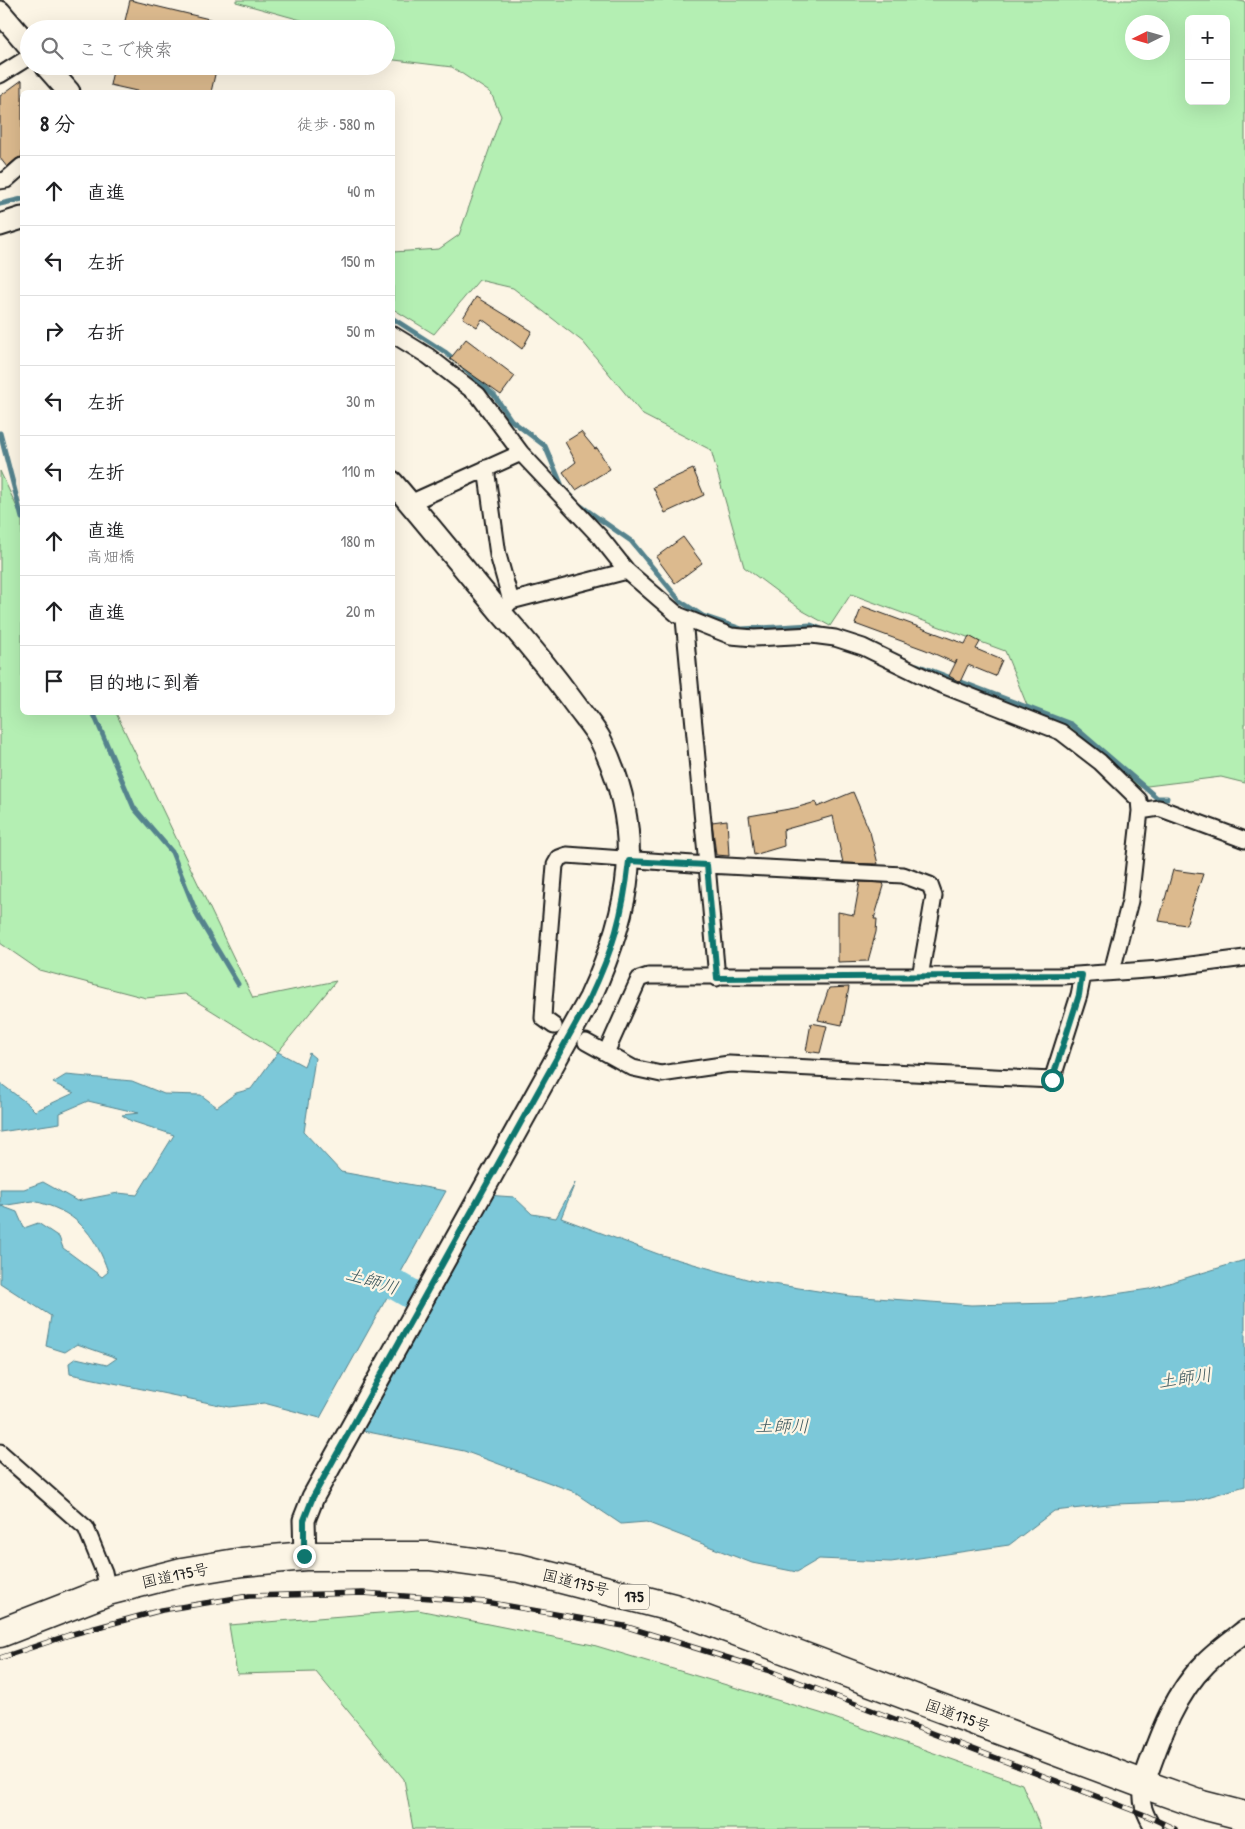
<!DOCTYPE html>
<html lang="ja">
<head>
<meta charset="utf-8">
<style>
	:root { --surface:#fff; --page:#f2f2f2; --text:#202124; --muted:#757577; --line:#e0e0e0 }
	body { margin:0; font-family:"Patrick Hand","Klee One",sans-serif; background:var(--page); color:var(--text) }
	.controls { position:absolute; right:15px; top:15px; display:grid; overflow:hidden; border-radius:8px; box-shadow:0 5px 20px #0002 }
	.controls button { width:45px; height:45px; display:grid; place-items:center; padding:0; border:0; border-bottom:1px solid var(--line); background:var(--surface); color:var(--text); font:25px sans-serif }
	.compass { position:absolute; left:1125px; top:15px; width:45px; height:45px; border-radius:50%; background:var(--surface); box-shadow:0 5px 20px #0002; rotate:265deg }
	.stop { position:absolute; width:15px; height:15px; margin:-11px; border:4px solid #0f766e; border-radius:50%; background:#fff }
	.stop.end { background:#0f766e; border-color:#fff; box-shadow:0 1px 5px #0008 }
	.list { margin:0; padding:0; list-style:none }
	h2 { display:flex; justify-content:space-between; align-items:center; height:65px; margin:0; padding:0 20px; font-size:21px }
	h2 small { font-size:16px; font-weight:400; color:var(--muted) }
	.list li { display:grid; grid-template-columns:32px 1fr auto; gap:15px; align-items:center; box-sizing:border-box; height:70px; padding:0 20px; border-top:1px solid var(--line) }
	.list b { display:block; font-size:19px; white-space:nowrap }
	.list p { margin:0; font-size:16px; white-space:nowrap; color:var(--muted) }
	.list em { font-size:16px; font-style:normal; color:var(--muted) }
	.icon { flex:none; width:28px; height:28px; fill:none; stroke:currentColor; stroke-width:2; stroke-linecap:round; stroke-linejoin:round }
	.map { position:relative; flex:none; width:1245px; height:1829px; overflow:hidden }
	.search { position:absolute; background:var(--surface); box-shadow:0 5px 20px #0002; left:20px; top:20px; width:375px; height:55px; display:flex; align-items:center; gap:12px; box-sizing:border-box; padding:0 18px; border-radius:28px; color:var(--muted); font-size:19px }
	.panel { position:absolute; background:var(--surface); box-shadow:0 5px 20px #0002; left:20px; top:90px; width:375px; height:625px; border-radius:8px }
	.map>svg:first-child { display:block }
	.green { fill:#b4efb3; stroke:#688668; fill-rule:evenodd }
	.water { fill:#7bc8d9; stroke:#55838d; fill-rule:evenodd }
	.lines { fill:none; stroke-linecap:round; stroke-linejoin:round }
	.stream { stroke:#55838d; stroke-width:5 }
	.river { stroke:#7bc8d9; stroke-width:30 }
	.building { fill:#dcba8e; stroke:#1c1c1c }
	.street-casing { stroke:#1c1c1c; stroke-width:19 }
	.secondary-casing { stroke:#1c1c1c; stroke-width:25 }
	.highway-casing { stroke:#1c1c1c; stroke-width:31 }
	.street { stroke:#fcf5e5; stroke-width:15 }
	.secondary { stroke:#fcf5e5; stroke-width:21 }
	.highway { stroke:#fcf5e5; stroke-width:28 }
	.rail-casing { stroke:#1c1c1c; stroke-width:5.5 }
	.rail { stroke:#fcf5e5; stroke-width:4; stroke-dasharray:11; stroke-linecap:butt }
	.route { stroke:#0f766e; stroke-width:6 }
	.labels { text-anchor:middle; stroke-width:4.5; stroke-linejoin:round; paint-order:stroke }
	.shield { fill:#fcf5e5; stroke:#5f5d58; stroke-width:1 }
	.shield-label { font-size:15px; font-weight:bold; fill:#1c1c1c }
	.street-label { font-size:16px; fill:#1c1c1c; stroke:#fcf5e5 }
	.water-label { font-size:18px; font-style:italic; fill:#3d585e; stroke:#fcf5e5 }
</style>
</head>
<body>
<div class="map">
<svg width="1245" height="1829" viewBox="0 0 1245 1829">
	<rect width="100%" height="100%" fill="#fcf5e5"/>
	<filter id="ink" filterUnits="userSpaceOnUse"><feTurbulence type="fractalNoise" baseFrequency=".02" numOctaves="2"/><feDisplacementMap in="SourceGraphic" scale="10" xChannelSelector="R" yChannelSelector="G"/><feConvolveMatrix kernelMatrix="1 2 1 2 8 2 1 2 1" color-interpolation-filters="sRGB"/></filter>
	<g filter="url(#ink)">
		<path class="green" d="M236,0H1234L1245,2V783L1221,777L1139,787L1033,720L1005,651L851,594L830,626L803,611L744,567L711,450L643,415L583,342L513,288L479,280L434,334L393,309V252L439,249L459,235L501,116L491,93L452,67L386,59V29H321L308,22L236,2ZM1189,19H1226V101H1189ZM1132,22H1162V52H1132Z
			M0,471L22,518V712L116,713L253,998L336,981L278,1052L185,994L146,998L39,970L0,943Z
			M418,1610L593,1645L820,1713L1022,1784L1041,1829H413L404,1779L316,1672L237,1674L229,1625Z"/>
		<path class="water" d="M278,1052L304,1066L309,1053L315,1058L304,1132L341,1172L446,1191L320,1418L264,1403L229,1407L70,1374L69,1363L76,1358L107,1365L117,1358L77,1344L65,1352L46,1346L51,1316L0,1283V1189H24L43,1182L77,1201L118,1193L137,1195L174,1135L131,1121L122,1115L139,1113L88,1101L60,1113V1123L0,1132V1083L28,1104L35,1111L74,1093L53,1083L66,1075L132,1081L164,1094L201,1095L217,1107L236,1093L251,1089ZM33,1201C74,1210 95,1232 108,1272L102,1277L63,1248L59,1237L38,1223L24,1228L17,1212L1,1206Z
			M575,1183L561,1218L658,1254L754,1281L850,1296L971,1305L1054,1303L1149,1289L1245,1260V1486L1194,1501L1117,1504L1054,1511L1009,1545L891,1562L819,1559L797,1572L752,1563L646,1522L621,1524L572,1491L464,1451L358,1430L486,1195L514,1197L532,1214L556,1218Z"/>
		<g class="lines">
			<path class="stream" d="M0,204L22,199
				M392,318L445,352L457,362
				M463,367L494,395L511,420L545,446L562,486L573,498
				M0,433L22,518
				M581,506L631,541L680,601L703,616L742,629L811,625L827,631
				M917,665L1071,724L1157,798H1167
				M93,712L134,808L172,852L198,917L238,984"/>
			<path class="river" d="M354,1276L394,1284L449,1316"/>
		</g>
		<path class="building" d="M130,0L230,24L229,29H123Z
			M114,66H217L211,92H141L110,85Z
			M22,80V157L16,159L7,167L0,158V96Z
			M476,297L532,331L522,349L482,319L477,327L463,318Z
			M466,339L515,376L501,395L450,359Z
			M581,432L595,449L597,448L610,469L576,490L563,472L576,462L565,442Z
			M693,469L704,495L665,513L653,487Z
			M683,537L702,563L675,583L656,557Z
			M862,606L965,644L969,636L980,642L976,649L1002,660L995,676L968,665L960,682L949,676L957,660L955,663L926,650L855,624Z
			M853,792L870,832L878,864L843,863L833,816L783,830L784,846L754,855L749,816L795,808L816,802L817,807Z
			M727,820L729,856L716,855L712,822Z
			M1173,870L1203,874L1186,925L1159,921Z
			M860,882L883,883L884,886L874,919H877L876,932L868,961L838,962V912L854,915Z
			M849,987L842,1025L818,1020L829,988Z
			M811,1023L827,1026L820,1053L806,1051Z"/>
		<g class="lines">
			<defs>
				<path id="street" d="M0,75L29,57
					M0,181L6,180L22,166
					M392,334L428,356L478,395L521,453L600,537L627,571L678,615L731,636L754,638L812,635L835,638L863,647L937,683L1061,732L1100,762L1139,800L1140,811L1159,808L1245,840
					M486,468L498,555L511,601L501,612
					M410,503L521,453
					M511,601L627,571
					M684,619L707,865L903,875L930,885L934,896L920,977
					M1112,971L1130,901L1140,811
					M554,1026L543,1018L544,1001L555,865L559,858L567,855L707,865L717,978
					M586,1042L633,1068L661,1074L729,1064L1052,1080L1079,995L1083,975
					M606,1053L639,979L648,976H1063L1160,969L1245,958
					M0,1452L86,1528L104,1572L108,1591
					M1143,1784C1139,1801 1145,1815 1154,1829"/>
				<path id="secondary" d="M0,12L29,46
					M46,66L69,92
					M0,225L22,218
					M305,1556L304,1520L313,1497L590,998C631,909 646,832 601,741C595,729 585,718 577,707C553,674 528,643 501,613C465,570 429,525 392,482
					M1143,1784C1158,1742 1173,1695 1206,1663C1218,1651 1232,1641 1245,1631"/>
				<path id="highway" d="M0,1633L108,1591L182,1572L242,1562L305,1556H430L519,1568L674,1608L1143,1784L1202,1805L1245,1816"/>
			</defs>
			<use href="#street" class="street-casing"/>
			<use href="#secondary" class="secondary-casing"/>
			<use href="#highway" class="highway-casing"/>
			<use href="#street" class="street"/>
			<use href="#secondary" class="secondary"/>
			<use href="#highway" class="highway"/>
			<defs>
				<path id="rail" d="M0,1658L69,1635L162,1610L249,1596L363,1593L486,1602L624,1626L767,1670L1145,1815L1175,1829"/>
			</defs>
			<use href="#rail" class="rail-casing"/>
			<use href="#rail" class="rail"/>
		</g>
	</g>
	<g class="lines" filter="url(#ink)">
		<path class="route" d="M304,1556V1520L313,1497L590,998C613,949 623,916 629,861L707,865L717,978L1082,975L1079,995L1052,1080"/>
	</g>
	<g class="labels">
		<rect class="shield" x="619" y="1584.5" width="30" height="25" rx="4"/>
		<g class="shield-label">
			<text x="634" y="1602">175</text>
		</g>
		<g class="street-label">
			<text transform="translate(175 1575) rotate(-12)" y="6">国道175号</text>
			<text transform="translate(576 1582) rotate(14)" y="6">国道175号</text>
			<text transform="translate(958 1715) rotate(20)" y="6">国道175号</text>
		</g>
		<g class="water-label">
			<text transform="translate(372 1281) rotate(17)" y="6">土師川</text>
			<text transform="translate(1185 1378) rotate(-8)" y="6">土師川</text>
			<text x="782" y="1432">土師川</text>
		</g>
	</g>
</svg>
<div class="controls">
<button>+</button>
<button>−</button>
</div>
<svg class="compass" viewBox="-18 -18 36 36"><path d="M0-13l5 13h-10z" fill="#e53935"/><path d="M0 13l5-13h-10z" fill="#757577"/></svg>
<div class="stop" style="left:1052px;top:1080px"></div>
<div class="stop end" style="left:304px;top:1556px"></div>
<div class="search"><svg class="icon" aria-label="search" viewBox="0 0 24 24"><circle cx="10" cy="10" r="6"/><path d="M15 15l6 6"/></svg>ここで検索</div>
<section class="panel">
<h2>8 分<small>徒歩 · 580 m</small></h2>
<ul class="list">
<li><svg class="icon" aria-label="ahead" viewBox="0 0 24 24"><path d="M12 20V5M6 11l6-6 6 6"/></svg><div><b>直進</b></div><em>40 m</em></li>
<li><svg class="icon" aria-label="left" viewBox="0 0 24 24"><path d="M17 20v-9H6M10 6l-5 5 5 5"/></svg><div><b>左折</b></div><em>150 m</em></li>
<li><svg class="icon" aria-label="right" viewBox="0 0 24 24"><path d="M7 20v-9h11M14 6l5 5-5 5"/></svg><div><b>右折</b></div><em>50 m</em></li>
<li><svg class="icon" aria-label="left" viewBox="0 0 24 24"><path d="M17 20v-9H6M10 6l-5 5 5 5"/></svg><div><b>左折</b></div><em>30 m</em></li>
<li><svg class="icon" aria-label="left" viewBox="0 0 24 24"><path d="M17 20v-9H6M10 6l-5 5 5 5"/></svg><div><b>左折</b></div><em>110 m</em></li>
<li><svg class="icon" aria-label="ahead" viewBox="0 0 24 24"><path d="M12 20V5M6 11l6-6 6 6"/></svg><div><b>直進</b><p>高畑橋</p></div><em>180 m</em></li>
<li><svg class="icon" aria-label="ahead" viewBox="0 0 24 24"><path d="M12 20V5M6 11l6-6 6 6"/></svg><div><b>直進</b></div><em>20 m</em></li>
<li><svg class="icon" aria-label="arrive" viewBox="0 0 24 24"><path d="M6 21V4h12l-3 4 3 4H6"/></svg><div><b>目的地に到着</b></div></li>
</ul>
</section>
</div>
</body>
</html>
